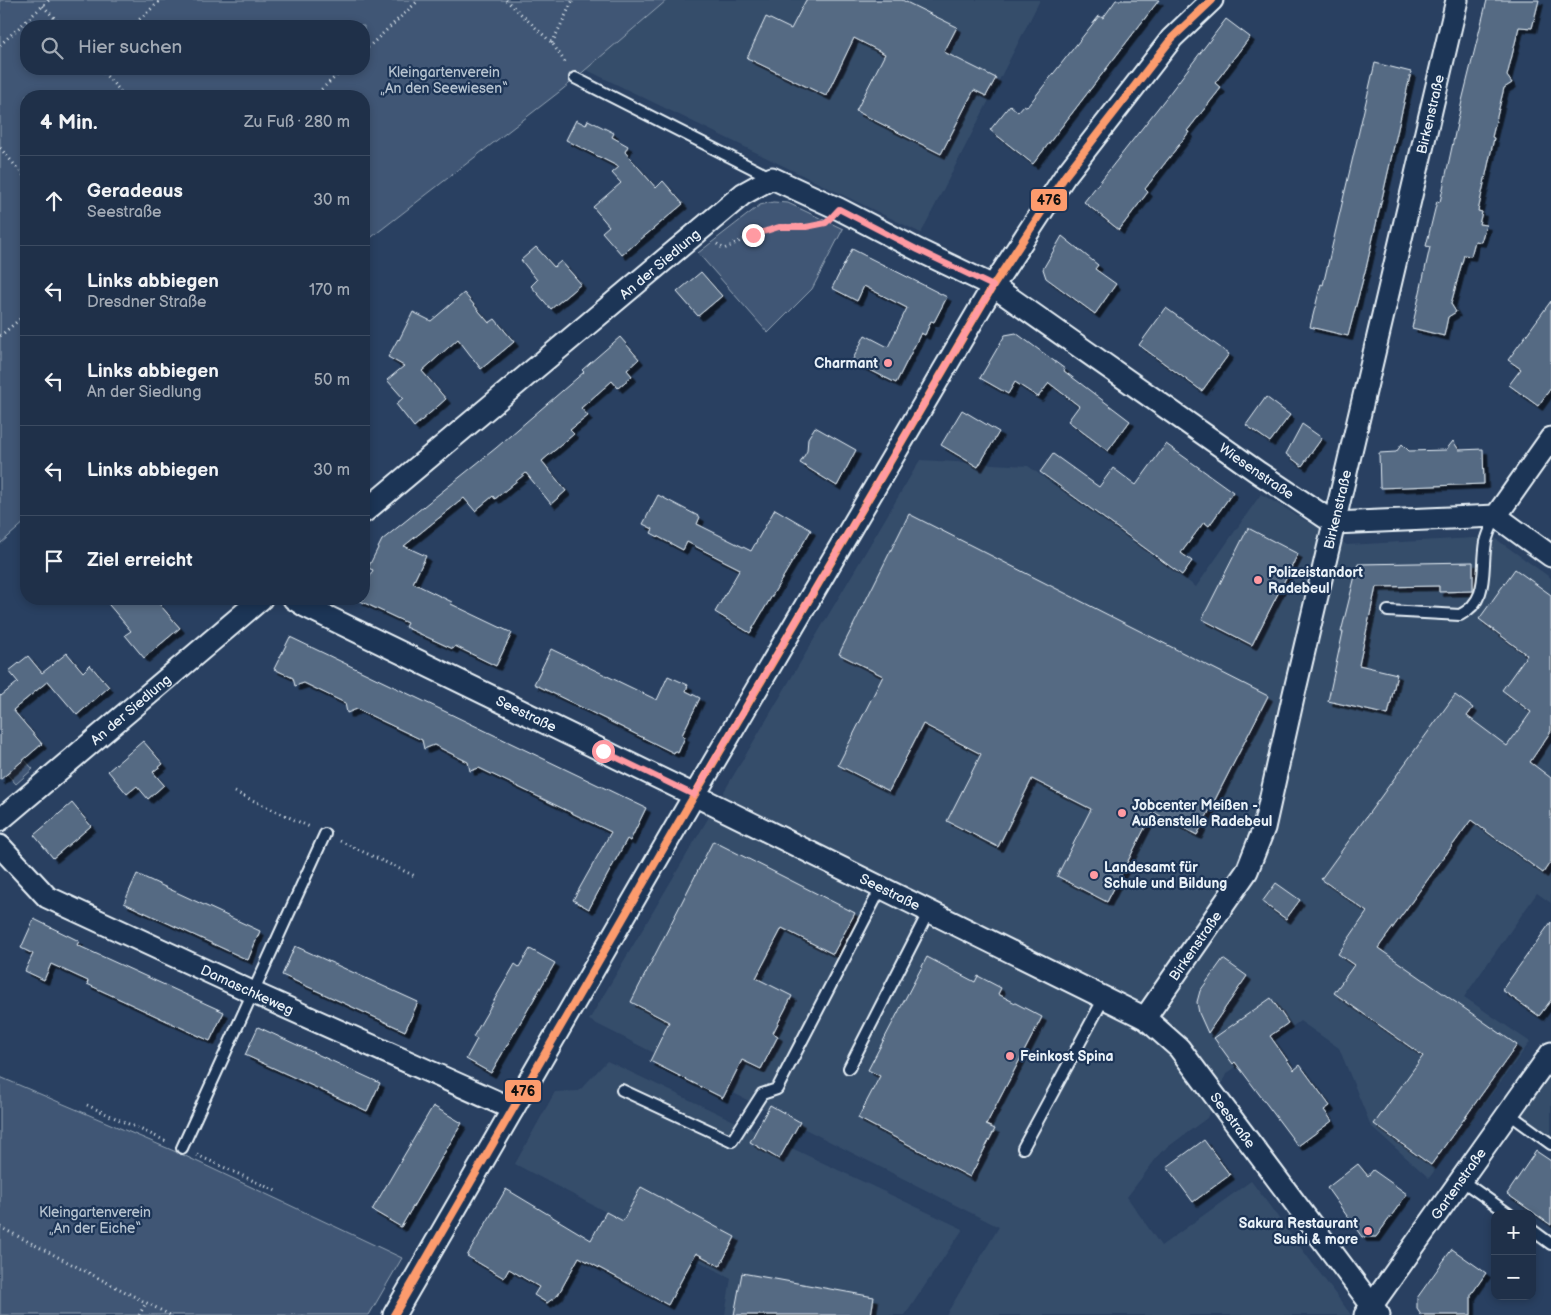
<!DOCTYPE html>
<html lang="de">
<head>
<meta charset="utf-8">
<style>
	:root { --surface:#1f3049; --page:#273850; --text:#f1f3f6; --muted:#a1a9b4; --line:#3c4b61 }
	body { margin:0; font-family:"Balsamiq Sans",sans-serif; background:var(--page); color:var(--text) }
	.controls { position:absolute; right:15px; bottom:15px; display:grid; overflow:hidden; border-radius:10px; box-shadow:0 2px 8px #0003 }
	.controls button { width:45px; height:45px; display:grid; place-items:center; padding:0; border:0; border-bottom:1px solid var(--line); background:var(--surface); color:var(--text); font:25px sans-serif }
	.stop { position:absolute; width:15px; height:15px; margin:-11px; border:4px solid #ff9aa2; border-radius:50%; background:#fff }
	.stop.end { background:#ff9aa2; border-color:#fff; box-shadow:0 1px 5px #0008 }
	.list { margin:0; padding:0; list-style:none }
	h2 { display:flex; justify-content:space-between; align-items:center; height:65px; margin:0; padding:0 20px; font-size:21px }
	h2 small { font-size:16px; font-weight:400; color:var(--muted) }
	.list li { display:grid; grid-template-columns:32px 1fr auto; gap:15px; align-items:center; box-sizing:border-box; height:90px; padding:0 20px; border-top:1px solid var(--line) }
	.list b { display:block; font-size:19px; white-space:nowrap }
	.list p { margin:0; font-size:16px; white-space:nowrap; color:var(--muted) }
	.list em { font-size:16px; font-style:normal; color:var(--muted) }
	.icon { flex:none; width:28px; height:28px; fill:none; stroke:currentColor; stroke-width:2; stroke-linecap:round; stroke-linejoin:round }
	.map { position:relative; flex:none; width:1551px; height:1315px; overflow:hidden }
	.search { position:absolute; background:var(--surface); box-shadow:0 2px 8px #0003; left:20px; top:20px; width:350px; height:55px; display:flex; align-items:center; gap:12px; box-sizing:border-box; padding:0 18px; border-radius:20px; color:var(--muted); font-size:19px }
	.panel { position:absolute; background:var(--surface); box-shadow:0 2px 8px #0003; left:20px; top:90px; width:350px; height:515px; border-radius:20px }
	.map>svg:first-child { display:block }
	.built { fill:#364d6b }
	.green { fill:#415774; stroke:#94a4b6; fill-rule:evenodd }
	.building { fill:#556a83; stroke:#e8f1f8; filter:url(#shadow) }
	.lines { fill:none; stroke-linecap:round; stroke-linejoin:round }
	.service-casing { stroke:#e8f1f8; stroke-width:14 }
	.minor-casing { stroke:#e8f1f8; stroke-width:25 }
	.path { stroke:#e8f1f8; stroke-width:3; stroke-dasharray:1 4; stroke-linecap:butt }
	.service { stroke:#1d3557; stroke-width:10 }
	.minor { stroke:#1d3557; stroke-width:21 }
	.bus-1-casing { stroke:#1d3557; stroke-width:11 }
	.bus-1 { stroke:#fc9b6d; stroke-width:8 }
	.route { stroke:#ff9aa2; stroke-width:6 }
	.poi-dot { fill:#ff9aa2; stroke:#1d3557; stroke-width:2 }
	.labels { text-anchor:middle; stroke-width:4.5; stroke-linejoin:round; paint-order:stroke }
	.park-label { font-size:14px; fill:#b6c3d0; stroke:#1d3557 }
	.street-label { font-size:14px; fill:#e8f1f8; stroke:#1d3557 }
	.poi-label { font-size:14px; font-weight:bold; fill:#e8f1f8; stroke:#1d3557; text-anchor:start }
	.line-badge { stroke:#1d3557; stroke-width:2 }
	.pale-badge-label { font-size:14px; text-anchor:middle; font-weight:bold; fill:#111 }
</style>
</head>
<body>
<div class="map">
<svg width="1551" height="1315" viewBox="0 0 1551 1315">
	<defs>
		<filter id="shadow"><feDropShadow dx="4.5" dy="4.5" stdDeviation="0" flood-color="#0009"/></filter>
	</defs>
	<rect width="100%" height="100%" fill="#294061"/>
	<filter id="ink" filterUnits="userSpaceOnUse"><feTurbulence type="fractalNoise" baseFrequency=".02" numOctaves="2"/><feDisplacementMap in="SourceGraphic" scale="10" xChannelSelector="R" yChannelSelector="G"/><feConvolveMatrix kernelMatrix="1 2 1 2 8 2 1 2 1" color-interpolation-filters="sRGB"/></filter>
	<g filter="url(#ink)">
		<path class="built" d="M667,0H1040L921,233L585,69Z
			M920,460L1028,466L1196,587L1261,494L1347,545L1493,537L1551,578V903L1537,893L1464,997L1530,1042L1429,1178L1371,1126L1339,1048L1300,1021L1226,1074L1207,1118L1161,1152L1127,1197L1161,1246L1251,1181L1351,1315H946L999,1227L589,1020Z
			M607,1061L963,1229L905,1315H725L731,1278L515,1164L555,1092L579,1091Z
			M1551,1067V1138L1518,1116Z"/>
		<path class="green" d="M0,0H667L563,89L364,243V96H26V521L0,544ZM26,26H364V69H26Z
			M773,202L788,203L843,229L812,289L768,333L698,253L760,205Z
			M24,759L33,769L16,784L7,774Z
			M0,1077L181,1154L402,1258L369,1315H0Z"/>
		<path class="building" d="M806,0H902L957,27L944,52L996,78L986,96L974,90L941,154L856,111L885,54L854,38L826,96L747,58L766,17L791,29Z
			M1116,0H1159L1033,164L990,130L1010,105L1018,112L1024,105L1027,107L1099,16L1103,18Z
			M1487,0H1539L1532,28L1519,27L1507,76L1512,83L1504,88L1492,137L1494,138L1478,211L1482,212L1479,224L1486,225L1481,242L1475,241L1471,256L1464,255L1451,304L1456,312L1448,317L1444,336L1412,328L1430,247L1426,246L1437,201L1440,202L1462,101Z
			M1226,19L1250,37L1215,83L1221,88L1187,131L1189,132L1145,189L1148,192L1119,230L1084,202L1169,94Z
			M1375,63L1411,72L1367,264L1348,336L1310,327L1321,284L1323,285Z
			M576,120L586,125L588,120L614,133L612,137L628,146L625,152L656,188L663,181L683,204L622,255L602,232L609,226L593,207L621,183L612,173L619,167L566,140Z
			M1062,236L1098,265L1095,269L1116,284L1095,314L1046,278L1043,269Z
			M536,247L554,267L561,261L581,284L551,309L531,286L537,280L521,260Z
			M852,249L947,297L934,322L931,321L925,335L921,333L896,383L852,361L865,335L888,347L907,308L864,286L857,301L832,288Z
			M701,272L722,296L698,316L677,292Z
			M464,293L489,323L495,319L514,342L481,369L458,339L422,371L446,399L414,427L396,404L403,398L387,380L404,366L388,357L398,339L399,340L413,312L431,321Z
			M1551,301V388L1538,406L1509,385L1521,369L1508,360Z
			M1166,308L1229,354L1202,391L1139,345Z
			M1016,333L1065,369L1064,371L1130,421L1108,451L1068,421L1079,406L1049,383L1038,397L1015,382L1008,394L980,378L1005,335Z
			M620,337L639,359L627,370L632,376L618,388L612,381L581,408L588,416L570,430L574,434L542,461L566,491L551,504L526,473L495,499L493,496L475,511L464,498L404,546L426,556L413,583L452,602L451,604L512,633L496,666L455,646L453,649L405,627L407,623L358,600L364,599V589L373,570L368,568L382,540L496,448L584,372L582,370Z
			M1266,397L1290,415L1270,442L1246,425Z
			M962,410L999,432L978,467L941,445Z
			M1302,424L1322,438L1302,466L1286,454Z
			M815,427L856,450L837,486L800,463L807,451L808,438Z
			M1453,441L1459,450L1483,449L1484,484L1380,488L1379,453L1396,452L1402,444L1409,451L1446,450Z
			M1166,444L1233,492L1209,526L1204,522L1181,553L1192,561L1182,575L1040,472L1053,454L1099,487L1113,468L1136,485Z
			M658,495L700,517L697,524L751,551L775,509L811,530L750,633L715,612L740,569L687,542L683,550L651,533L653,529L643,524Z
			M909,514L1268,696L1197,835L1153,812L1107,902L1057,876L1091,809L1032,779L998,847L947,821L981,754L923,724L889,791L838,765L883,676L839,654Z
			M1248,528L1298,554L1252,645L1202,619Z
			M1473,562V591L1439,592V586L1376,587L1359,665L1397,674L1388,715L1328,701L1343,632H1341L1358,564Z
			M1515,569L1551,595V731L1530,762L1551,778V861L1543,873L1471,820L1378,948L1517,1045L1431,1165L1374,1124L1423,1056L1334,993L1354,965L1338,954L1367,912L1321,879L1455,695L1473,708L1467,716L1507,746L1531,712L1502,690L1527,655L1479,619Z
			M104,599H155L180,628L144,658L125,635L131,631Z
			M290,637L646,808L630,841L627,839L589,909L573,900L611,832L479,768L470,771L468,762L434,745L424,749L422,740L357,709L347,713L345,703L304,683L295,686L293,678L274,669Z
			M551,649L657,700L668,676L688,685L686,691L700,698L682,735L685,737L678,753L675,751L674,753L534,684Z
			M67,653L83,672L90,665L109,687L77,715L48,681L13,710L42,744L0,780V695L1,696L18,682L9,671L28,656L42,673Z
			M143,741L163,764L153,772L164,785L148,799L137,786L127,794L108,771Z
			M72,803L91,826L53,858L34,835Z
			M713,841L855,913L833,954L782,928L756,978L792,996L773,1033L778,1036L761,1069L742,1060L723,1098L650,1061L669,1022L631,1002Z
			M137,874L260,931L248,960L124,903Z
			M1276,883L1300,900L1286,919L1262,902Z
			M34,919L79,941L77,945L224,1012L210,1041L87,984L88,981L51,964L44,980L25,971L33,954L21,948Z
			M1551,922V1000L1539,1016L1502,990Z
			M295,946L418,1002L405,1031L282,975Z
			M530,949L555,963L491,1073L466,1059L477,1039L473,1037L515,964L519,967Z
			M927,957L975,982L978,976L1001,988L998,994L1042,1017L986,1125L995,1129L970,1177L858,1118L880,1076L868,1070Z
			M1223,959L1247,976L1208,1033L1199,1013L1197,1002L1200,991Z
			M1271,998L1288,1023L1270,1036L1294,1070L1300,1065L1330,1106L1324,1110L1332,1121L1298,1146L1235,1062L1233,1064L1214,1038Z
			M258,1027L380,1083L367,1111L245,1055Z
			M770,1105L800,1122L779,1159L750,1142Z
			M433,1106L462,1123L401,1227L372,1210Z
			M1204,1140L1230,1175L1193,1202L1167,1167Z
			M1536,1151L1551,1161V1225L1507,1194Z
			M1358,1164L1368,1176L1373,1170L1407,1194L1376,1237H1362L1327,1188Z
			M641,1187L735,1237L720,1266L696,1253L668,1305L579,1257L558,1295L547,1303L534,1295L539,1287L509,1269L504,1278L467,1256L506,1189L591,1240L606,1212L623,1221Z
			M1452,1249L1486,1273L1471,1295V1315H1421L1417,1309V1298Z
			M742,1273L874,1297L871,1315H734Z"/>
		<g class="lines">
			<defs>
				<path id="service" d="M575,78L772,178
					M1388,611L1460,615C1490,600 1481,570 1486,542C1488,533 1493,524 1496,516
					M849,1068L929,911
					M622,1090L732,1141L762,1094L777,1089L881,888
					M1508,1113L1551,1144
					M182,1148L325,834
					M1023,1148L1104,998
					M1461,1180L1509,1214
					M1532,1230L1551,1244"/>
				<g id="minor">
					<path id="s1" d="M364,512L743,194L772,178L839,209L918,250L993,286L1259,473L1334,523L1496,516L1551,556"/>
					<path d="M1496,516L1551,438"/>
					<path id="s2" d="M294,599L305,606L694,795L1145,1018L1179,1048L1379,1315"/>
					<path id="s3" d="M0,820L261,599"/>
					<path id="s4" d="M0,846L47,897L254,993L513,1109"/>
					<path id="s5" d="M1145,1018L1247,871L1264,828L1293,698L1457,0"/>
					<path d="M394,1315L677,825L993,286L1065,176L1138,82L1172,38L1212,0"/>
					<path id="s6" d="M1365,1315L1551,1053"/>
				</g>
			</defs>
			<use href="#service" class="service-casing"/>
			<use href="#minor" class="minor-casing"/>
			<path class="path" d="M506,0L552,43L567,65
				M43,6L62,26
				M132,26L161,0
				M552,43L573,0
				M0,45L49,0
				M364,51L419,0
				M100,69L125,96
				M314,96L344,69
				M0,148L26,178
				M717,244L724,249C741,241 760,230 779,227C791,225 805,227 818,225
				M0,336L26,314
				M235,792L312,828
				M340,841L417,877
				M87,1105L168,1142
				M197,1155L278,1192
				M0,1227L170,1315
				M139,1315L146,1303"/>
			<use href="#service" class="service"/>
			<use href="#minor" class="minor"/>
			<defs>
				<path id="bus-1" d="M394,1315L677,825L993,286L1065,176L1172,38L1212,0"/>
			</defs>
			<use href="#bus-1" class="bus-1-casing"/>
			<use href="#bus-1" class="bus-1"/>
		</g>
	</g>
	<g class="lines" filter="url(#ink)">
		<path class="route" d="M603,751L694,795L993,286L918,250L839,209L826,223L806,227H779L753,235"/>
	</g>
	<g class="poi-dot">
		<circle cx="888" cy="363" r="5"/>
		<circle cx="1258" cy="580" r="5"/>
		<circle cx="1122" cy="813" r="5"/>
		<circle cx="1094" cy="875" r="5"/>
		<circle cx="1010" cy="1056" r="5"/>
		<circle cx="1368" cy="1231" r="5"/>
	</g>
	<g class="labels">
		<g class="park-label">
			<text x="444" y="77">Kleingartenverein<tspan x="444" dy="16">„An den Seewiesen“</tspan></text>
			<text x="95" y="1217">Kleingartenverein<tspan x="95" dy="16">„An der Eiche“</tspan></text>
		</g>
		<g class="street-label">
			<text dy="5" stroke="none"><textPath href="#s5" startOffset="958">Birkenstraße</textPath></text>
			<text dy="5" stroke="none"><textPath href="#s1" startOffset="386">An der Siedlung</textPath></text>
			<text dy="5" stroke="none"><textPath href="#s1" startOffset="1096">Wiesenstraße</textPath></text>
			<text dy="5" stroke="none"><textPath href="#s5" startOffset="552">Birkenstraße</textPath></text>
			<text dy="5" stroke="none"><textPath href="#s3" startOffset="171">An der Siedlung</textPath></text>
			<text dy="5" stroke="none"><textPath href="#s2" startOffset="259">Seestraße</textPath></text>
			<text dy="5" stroke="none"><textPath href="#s2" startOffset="664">Seestraße</textPath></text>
			<text dy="5" stroke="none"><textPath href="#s5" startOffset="88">Birkenstraße</textPath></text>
			<text dy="5" stroke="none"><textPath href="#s4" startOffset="290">Damaschkeweg</textPath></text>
			<text dy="5" stroke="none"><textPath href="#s2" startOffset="1084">Seestraße</textPath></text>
			<text dy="5" stroke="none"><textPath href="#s6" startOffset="161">Gartenstraße</textPath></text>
		</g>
		<g class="poi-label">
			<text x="878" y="368" text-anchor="end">Charmant</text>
			<text x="1268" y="577">Polizeistandort<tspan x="1268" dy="16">Radebeul</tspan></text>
			<text x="1132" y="810">Jobcenter Meißen -<tspan x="1132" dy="16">Außenstelle Radebeul</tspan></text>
			<text x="1104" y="872">Landesamt für<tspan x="1104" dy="16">Schule und Bildung</tspan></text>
			<text x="1020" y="1061">Feinkost Spina</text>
			<text x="1358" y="1228" text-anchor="end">Sakura Restaurant<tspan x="1358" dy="16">Sushi &amp; more</tspan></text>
		</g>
	</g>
	<g class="line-badge">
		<rect x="1030" y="188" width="38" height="24" rx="5" fill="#fc9b6d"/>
		<rect x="504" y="1079" width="38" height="24" rx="5" fill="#fc9b6d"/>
	</g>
	<g class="pale-badge-label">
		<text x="1049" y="205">476</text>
		<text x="523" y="1096">476</text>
	</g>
</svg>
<div class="controls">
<button>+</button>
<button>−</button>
</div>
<div class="stop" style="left:603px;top:751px"></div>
<div class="stop end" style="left:753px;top:235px"></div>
<div class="search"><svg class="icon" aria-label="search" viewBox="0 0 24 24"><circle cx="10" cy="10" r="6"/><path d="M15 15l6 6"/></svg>Hier suchen</div>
<section class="panel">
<h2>4 Min.<small>Zu Fuß · 280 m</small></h2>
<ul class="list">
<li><svg class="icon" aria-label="ahead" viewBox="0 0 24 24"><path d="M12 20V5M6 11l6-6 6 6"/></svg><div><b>Geradeaus</b><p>Seestraße</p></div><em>30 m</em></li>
<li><svg class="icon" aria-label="left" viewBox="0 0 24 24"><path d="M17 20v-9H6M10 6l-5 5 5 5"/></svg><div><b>Links abbiegen</b><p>Dresdner Straße</p></div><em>170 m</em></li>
<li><svg class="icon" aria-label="left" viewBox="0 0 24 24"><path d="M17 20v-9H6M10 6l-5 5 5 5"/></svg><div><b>Links abbiegen</b><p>An der Siedlung</p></div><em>50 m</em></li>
<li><svg class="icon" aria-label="left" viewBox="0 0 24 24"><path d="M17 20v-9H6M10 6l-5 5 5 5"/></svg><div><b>Links abbiegen</b></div><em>30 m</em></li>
<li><svg class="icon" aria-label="arrive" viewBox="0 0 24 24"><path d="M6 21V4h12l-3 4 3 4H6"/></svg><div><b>Ziel erreicht</b></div></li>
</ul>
</section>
</div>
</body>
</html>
